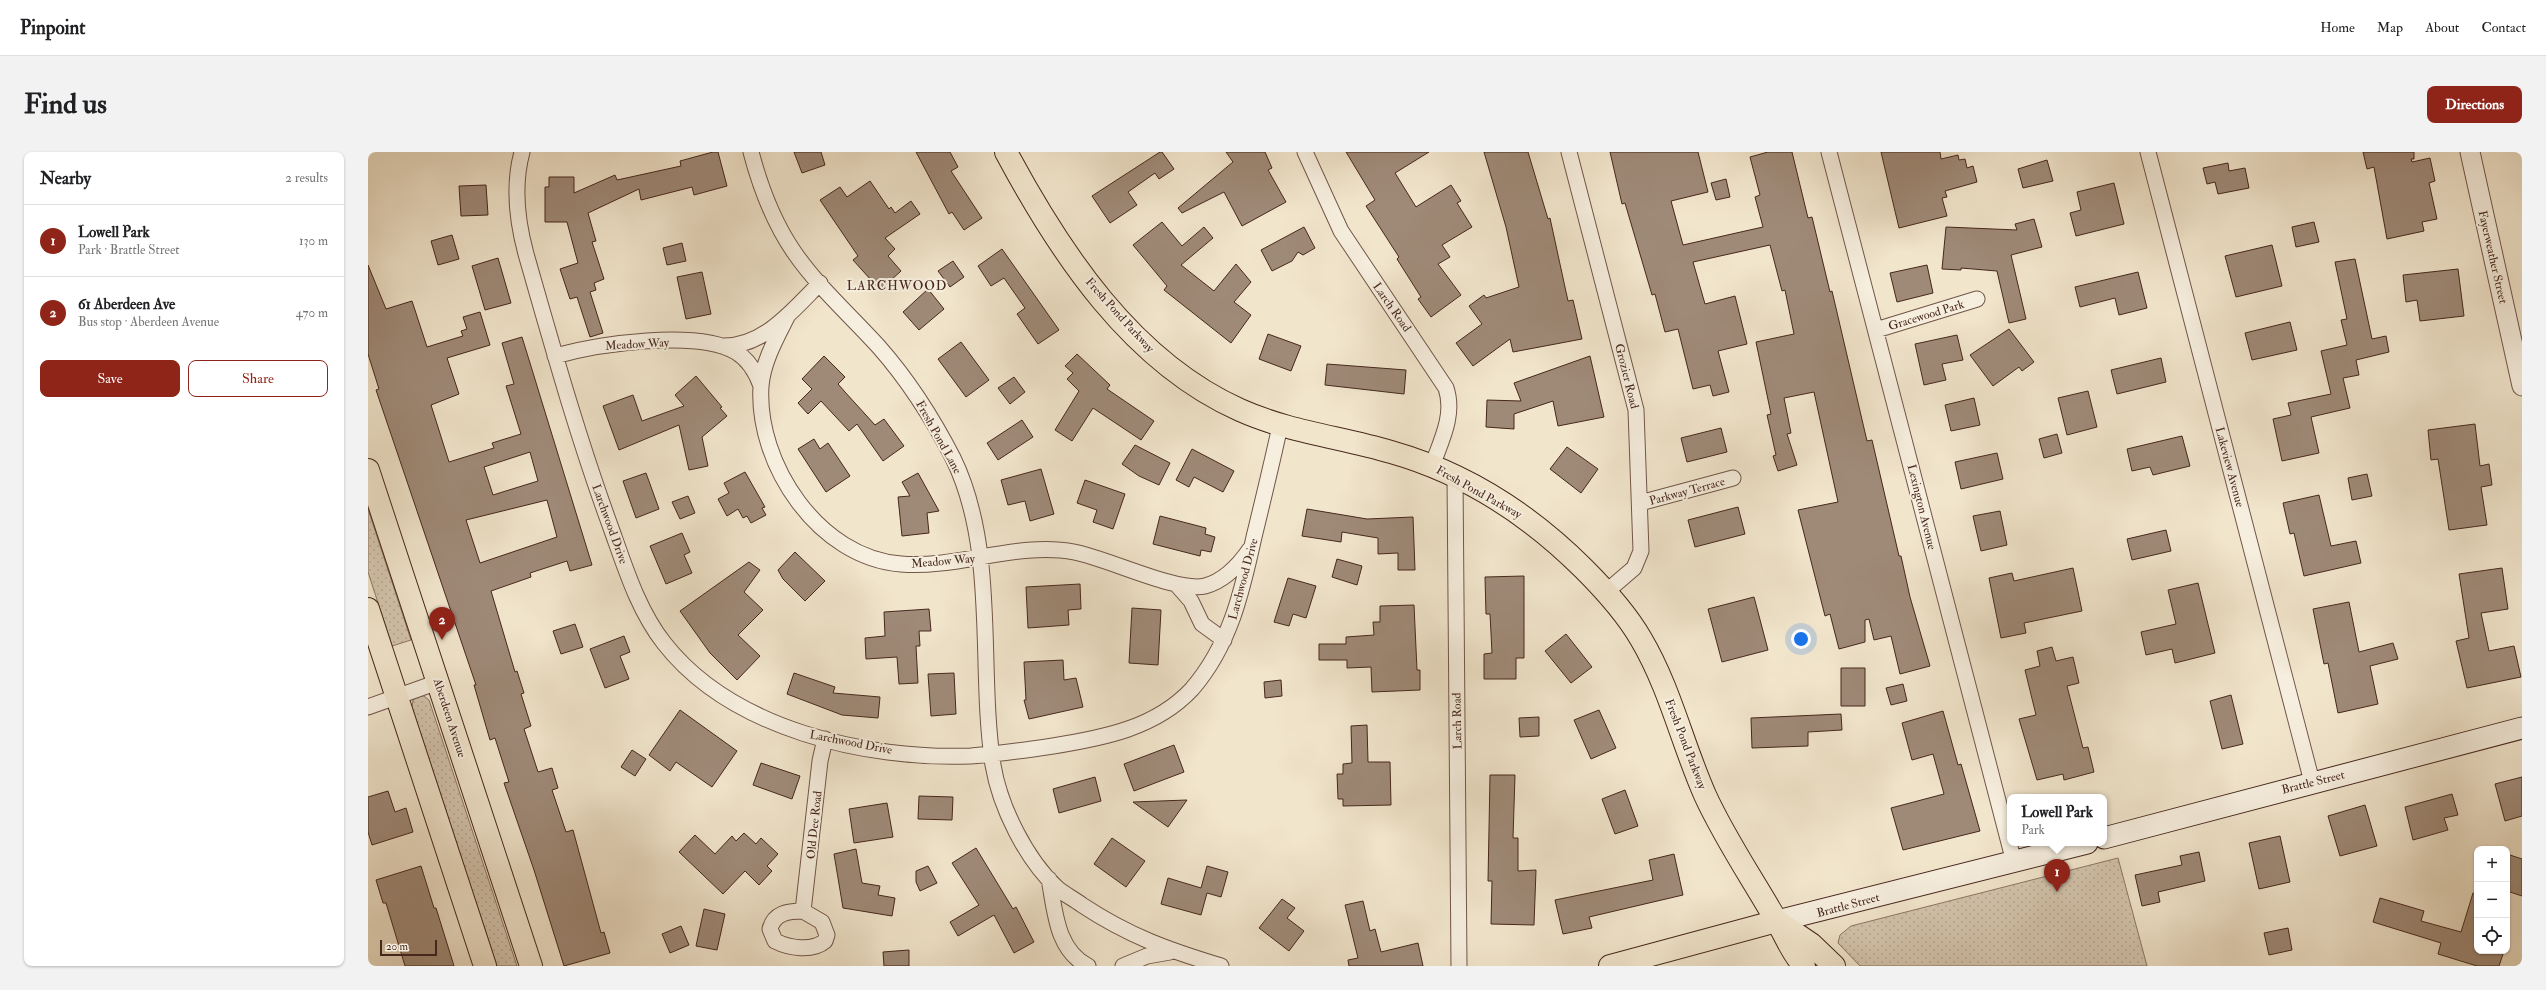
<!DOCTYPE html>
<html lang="en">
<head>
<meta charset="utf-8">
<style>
	:root { --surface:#fff; --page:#f2f2f2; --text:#202124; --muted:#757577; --line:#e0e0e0; --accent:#8f2418 }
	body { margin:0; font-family:"IM FELL Double Pica",serif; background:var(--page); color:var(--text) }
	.controls { position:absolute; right:12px; bottom:12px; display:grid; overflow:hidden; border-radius:8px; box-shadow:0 1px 3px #0004 }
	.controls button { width:36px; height:36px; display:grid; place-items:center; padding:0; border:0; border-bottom:1px solid var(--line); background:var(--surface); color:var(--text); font:20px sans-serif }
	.scale { position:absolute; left:12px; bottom:10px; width:57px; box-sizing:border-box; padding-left:4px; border:2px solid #46271c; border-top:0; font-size:11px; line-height:14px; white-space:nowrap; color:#46271c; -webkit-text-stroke:3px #f6eede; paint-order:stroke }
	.you { position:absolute; left:1433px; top:487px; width:14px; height:14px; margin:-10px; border:3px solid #fff; border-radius:50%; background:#1a73e8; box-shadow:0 0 0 6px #1a73e833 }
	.badge { display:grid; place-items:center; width:26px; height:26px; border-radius:50%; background:var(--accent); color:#fff; font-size:13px; font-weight:700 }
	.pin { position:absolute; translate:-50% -33px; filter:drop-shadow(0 1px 2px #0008) }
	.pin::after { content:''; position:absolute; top:21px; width:14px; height:12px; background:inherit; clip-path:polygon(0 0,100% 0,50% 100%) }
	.popup { position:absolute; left:1639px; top:642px; width:100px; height:52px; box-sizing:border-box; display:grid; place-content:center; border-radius:8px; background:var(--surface); filter:drop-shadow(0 1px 3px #0005); font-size:13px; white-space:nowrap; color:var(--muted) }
	.popup b { font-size:15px; color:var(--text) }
	.popup::after { content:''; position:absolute; left:50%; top:100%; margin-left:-8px; border:8px solid transparent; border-top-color:var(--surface) }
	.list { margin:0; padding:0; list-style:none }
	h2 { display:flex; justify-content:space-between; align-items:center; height:52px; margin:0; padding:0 16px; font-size:17px }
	h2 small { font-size:13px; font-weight:400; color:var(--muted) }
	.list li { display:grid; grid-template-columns:26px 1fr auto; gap:12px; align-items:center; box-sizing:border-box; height:72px; padding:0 16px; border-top:1px solid var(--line) }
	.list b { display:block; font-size:15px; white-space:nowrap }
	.list p { margin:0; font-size:13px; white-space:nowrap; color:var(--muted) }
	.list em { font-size:13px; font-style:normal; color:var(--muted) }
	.actions { display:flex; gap:8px; padding:12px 16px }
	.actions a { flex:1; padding:9px 0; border:1px solid var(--accent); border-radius:8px; text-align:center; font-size:14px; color:var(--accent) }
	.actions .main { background:var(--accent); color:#fff }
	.icon { flex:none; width:22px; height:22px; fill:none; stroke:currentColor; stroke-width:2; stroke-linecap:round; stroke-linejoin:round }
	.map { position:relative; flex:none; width:2154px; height:814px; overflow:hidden; border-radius:8px }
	header { display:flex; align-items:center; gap:24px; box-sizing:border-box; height:56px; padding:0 20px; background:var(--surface); border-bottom:1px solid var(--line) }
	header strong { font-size:19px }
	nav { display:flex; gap:22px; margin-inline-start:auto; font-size:14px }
	.intro { display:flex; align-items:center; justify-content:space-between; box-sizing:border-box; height:96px; padding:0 24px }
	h1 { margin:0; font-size:28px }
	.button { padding:10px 18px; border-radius:8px; background:var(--accent); color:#fff; font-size:14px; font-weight:700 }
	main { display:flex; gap:24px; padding:0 24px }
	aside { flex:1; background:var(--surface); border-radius:8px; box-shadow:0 1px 3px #0004 }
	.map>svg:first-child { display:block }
	.green { fill:url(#green-dots); stroke:#8d7665 }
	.building { fill:#9f8a78; stroke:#46271c; fill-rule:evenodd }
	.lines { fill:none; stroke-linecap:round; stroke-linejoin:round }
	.minor-casing { stroke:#715648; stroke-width:17 }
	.tertiary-casing { stroke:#715648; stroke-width:21 }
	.secondary-casing { stroke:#46271c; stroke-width:23 }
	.primary-casing { stroke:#46271c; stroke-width:24 }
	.trunk-casing { stroke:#46271c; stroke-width:24 }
	.minor { stroke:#f6eede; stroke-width:15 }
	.tertiary { stroke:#f6eede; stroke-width:19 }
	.secondary { stroke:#f6eede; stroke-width:21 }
	.primary { stroke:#f1e5cc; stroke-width:22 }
	.trunk { stroke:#f1e5cc; stroke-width:22 }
	.labels { text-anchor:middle; stroke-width:4; stroke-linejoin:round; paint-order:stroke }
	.street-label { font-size:12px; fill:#46271c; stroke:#f6eede }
	.neighbourhood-label { font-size:13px; letter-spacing:1px; fill:#46271c; stroke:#f6eede }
</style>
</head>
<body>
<header>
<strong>Pinpoint</strong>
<nav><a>Home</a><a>Map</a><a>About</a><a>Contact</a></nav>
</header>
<div class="intro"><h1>Find us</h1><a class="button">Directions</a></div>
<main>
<aside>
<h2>Nearby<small>2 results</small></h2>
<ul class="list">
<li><span class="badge">1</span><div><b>Lowell Park</b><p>Park · Brattle Street</p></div><em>130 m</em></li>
<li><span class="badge">2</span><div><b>61 Aberdeen Ave</b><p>Bus stop · Aberdeen Avenue</p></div><em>470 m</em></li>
</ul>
<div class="actions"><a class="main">Save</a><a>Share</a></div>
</aside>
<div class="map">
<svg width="2154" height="814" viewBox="0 0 2154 814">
	<defs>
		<pattern id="green-dots" width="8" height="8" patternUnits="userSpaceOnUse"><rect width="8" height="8" fill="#d4c5ae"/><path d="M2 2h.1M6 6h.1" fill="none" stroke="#b7a995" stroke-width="1.8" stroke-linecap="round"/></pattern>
	</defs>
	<rect width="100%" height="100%" fill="#f1e5cc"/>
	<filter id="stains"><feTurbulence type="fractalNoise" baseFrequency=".005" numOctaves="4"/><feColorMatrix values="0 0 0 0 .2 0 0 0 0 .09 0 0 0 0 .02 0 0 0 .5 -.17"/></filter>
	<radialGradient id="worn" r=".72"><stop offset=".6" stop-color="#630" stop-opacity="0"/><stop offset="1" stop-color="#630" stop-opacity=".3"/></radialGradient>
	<path class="green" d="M0,357L43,488L24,494L0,420Z
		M51,544H56L61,548L149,814H129L44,555L45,548Z
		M1750,706L1779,814H1492L1470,791L1472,783L1483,774Z"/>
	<path class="building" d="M345,0H350L359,34L326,43L324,35L273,48L271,37L220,61L228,89L224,90L236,127L226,131L228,138L222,140L235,181L222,185L209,145L202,147L192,117L210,111L199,70H177V35H181V25H206V41L247,23L249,28L313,14L312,9Z
		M426,0H453L457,13L434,21Z
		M548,0H582L590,15L583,19L614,66L596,78L584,60L581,62Z
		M792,0H794L806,17L791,27L787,21L760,40L769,53L742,71L724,44Z
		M858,0H897L904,16L900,18L918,50L874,74L856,40L814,61L810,56L865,10Z
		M978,0H1061L1027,21L1048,55L1083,33L1093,49L1089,51L1104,75L1074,93L1082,105L1070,112L1093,143L1063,165L1050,147L1053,145L1029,107L1031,105L998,54L1007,48Z
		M1116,0H1160L1180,67L1182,66L1200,149L1205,148L1214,187L1145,200L1142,187L1105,214L1088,191L1114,172L1101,154L1116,143L1118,146L1151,135L1138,75Z
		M1242,0H1330L1340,40L1303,49L1315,93L1395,75L1387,45L1392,43L1382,5L1400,0H1424L1440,66L1444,65L1462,140L1464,139L1499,289L1504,288L1531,404H1533L1542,445L1562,514L1532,522L1523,484L1506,488L1501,467L1497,468V490L1471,497L1462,462L1457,464L1430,358L1470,350L1446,240L1416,246L1423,281L1419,282L1429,313L1410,319L1405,304L1408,303L1399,263L1403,262L1388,190L1426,182L1417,138L1414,139L1402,93L1325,110L1337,152L1367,144L1379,192L1350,199L1361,240L1345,244L1342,233L1325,237L1310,177L1297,180L1287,142L1284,143L1257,51L1254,52Z
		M1513,0H1572L1573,7L1590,3L1591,8L1597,7L1599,16L1605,14L1609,30L1577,39L1579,45L1574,46L1579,64L1531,76Z
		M1995,0H2046V7H2043L2044,10L2062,6L2067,29L2061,31L2069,67L2054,70L2056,79L2019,87L2006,15L1999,17Z
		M1679,8L1685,29L1655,36L1650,17Z
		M1860,11L1861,19L1877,16L1881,36L1850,42L1847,30L1839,32L1835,16Z
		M1358,27L1362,45L1348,48L1343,31Z
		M502,29L521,57L523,55L527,61L543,49L552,62L517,86L527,97L520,104L533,119L512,138L485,108L490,104L452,48L472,35L479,45Z
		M1746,31L1756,72L1708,84L1702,61L1713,58L1709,40Z
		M118,33L120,63L93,64L91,34Z
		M1666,67L1674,95L1643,103L1658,167L1641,171L1629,119L1593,116V118L1574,117L1578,75L1649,78L1647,72Z
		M794,70L814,94L836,75L845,86L813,113L846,139L868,112L883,130L866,150L883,163L863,191L796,138L799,134L765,93Z
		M1946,70L1951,90L1928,95L1924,75Z
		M936,75L947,96L935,103L930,100L924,109L904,119L893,98Z
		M84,83L91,107L70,113L63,89Z
		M314,91L318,109L299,113L295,96Z
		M1904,93L1914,134L1868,145L1857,104Z
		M634,97L691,178L670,192L649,162L657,156L636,126L623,134L610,114Z
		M130,106L143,151L117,158L104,114Z
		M1987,107L2004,187L2018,184L2021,200L1988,208L1991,223L1975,226L1982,256L1943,265L1951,301L1914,309L1905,267L1923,263L1920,251L1963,242L1953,199L1979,193L1973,168L1979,167L1967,110Z
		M585,109L596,125L582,135L570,119Z
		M0,113L18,157L44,149L59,195L95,184L93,179L99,177L95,165L112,160L122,193L79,206L91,242L63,253L81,310L126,296L124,291L153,282L138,234L146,232L134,191L154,185L224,413L202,419L199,409L162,421L163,425L123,439L147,520L149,519L156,541L153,542L163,574L156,577L170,620L184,616L190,636L184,638L198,680L205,678L233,781L236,780L242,801L196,814L166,718L136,631L141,630L127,586L122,588L106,533H108L8,238L11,237L0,202ZM162,300L170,329L125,343L116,315ZM179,348L189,385L112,411L98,368Z
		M1559,113L1565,141L1529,150L1522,121Z
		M2090,117L2096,164L2052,169L2049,148L2038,150L2035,123Z
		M334,120L343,162L318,167L309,125Z
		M1770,120L1779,156L1751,163L1747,146L1712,155L1707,135Z
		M560,137L576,157L551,178L535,160Z
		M1922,170L1929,198L1884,208L1877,181Z
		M1641,177L1666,210L1654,219L1651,215L1625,234L1602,203Z
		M900,182L933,194L923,219L891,207Z
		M1589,183L1595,208L1574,212L1578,228L1556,233L1547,192Z
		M593,190L621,228L598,245L570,207Z
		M709,202L742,233L739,237L786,269L773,288L725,256L704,289L687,278L711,239L699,227L705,221L697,214Z
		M456,204L477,225L470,232L477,240L507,273L516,267L536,294L515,309L489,272L481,279L453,249L440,262L430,251L444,237L434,227Z
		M1222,204L1236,265L1190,274L1185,249L1146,262V277L1118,275L1119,248L1153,249L1146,231Z
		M1793,206L1798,230L1749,242L1743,218Z
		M959,212L1038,218L1036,242L957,233Z
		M328,224L354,255L352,256L359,264L334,285L340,314L321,318L311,273L251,298L235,254L265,243L274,269L316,254L307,243Z
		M646,225L657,240L642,252L630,236Z
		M1720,239L1729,275L1699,283L1690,246Z
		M1606,246L1612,273L1583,279L1577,253Z
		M654,268L665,285L630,308L619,291Z
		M2107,272L2112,314L2121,312L2124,333L2113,335L2119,373L2081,378L2070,307L2063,308L2060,278Z
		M1353,276L1359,300L1319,310L1313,286Z
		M1689,282L1694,301L1676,306L1671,287Z
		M1814,284L1822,314L1785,323L1782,315L1764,319L1759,297Z
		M446,287L452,297L460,291L482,324L458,340L430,297Z
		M767,293L802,311L791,333L771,324L754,312Z
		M1199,295L1230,317L1213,341L1182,317Z
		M824,297L866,319L855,340L826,325L821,335L808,328Z
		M1629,301L1635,327L1593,337L1587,310Z
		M673,317L686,362L662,369L657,349L640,353L633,328Z
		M377,320L397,355L394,356L398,363L383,371L379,364L375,366L370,357L359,364L350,347L361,341L356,331Z
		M278,321L291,357L268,366L255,329Z
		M550,321L571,359L559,361L561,381L534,384L530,345L542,344L534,330Z
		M1999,322L2004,344L1984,348L1980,326Z
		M717,328L757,342L745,377L725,370L729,358L709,351Z
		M1951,343L1963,394L1988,389L1993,411L1936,424L1926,381L1922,382L1915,351Z
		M320,344L327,361L312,367L304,350Z
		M1370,355L1377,382L1327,395L1320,368Z
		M939,357L999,367L1045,365L1047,418H1030V401L1010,402V386L974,380L973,390L934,384Z
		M1632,359L1639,393L1613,399L1605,364Z
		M792,364L838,376L837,382L847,385L843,400L833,398L832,404L785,392Z
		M1798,378L1803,399L1764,408L1759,387Z
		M314,381L322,400L316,403L324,421L298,432L282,394Z
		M427,400L457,429L437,449L415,427L410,418Z
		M969,407L994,414L989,433L964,425Z
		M381,410L392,418L376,440L395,458L370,483L392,504L369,528L342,501L312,459Z
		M1705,416L1714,459L1656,471L1658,481L1633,486L1621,426L1644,421L1646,429Z
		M2134,416L2140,457L2113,461L2121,499L2146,494L2153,525L2099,536L2088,489L2101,486L2091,422Z
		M1156,424V506H1148V527H1116V502L1124,501L1122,462H1118L1117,425Z
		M920,426L948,434L938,466L925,462L921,474L906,470Z
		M1830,431L1847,501L1807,511L1804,497L1778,503L1773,480L1808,472L1800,438Z
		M712,432L713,457L700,458L701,473L660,476L658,435Z
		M1386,445L1400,498L1354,510L1340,457Z
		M1981,450L1991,500L2025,491L2030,507L2002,514L2010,552L1970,561L1960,511L1956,512L1945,457Z
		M1046,453L1049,518H1052V538L1004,540L1003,515L979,516V508H951V492H978V485L1006,483L1005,470H1012V454Z
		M764,456L793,458L790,513L761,511Z
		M561,457L563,479H551L552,494H548L550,531L531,532L529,505L498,507L497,486L517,484L516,460Z
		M207,472L215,495L193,502L185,479Z
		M1198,482L1224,515L1203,531L1177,499Z
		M256,484L262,500L252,504L261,527L237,536L222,497Z
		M1684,495L1688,509L1705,505L1711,531L1699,534L1715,596L1720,595L1726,620L1696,628L1695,622L1669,628L1651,567L1668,563L1657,518L1672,514L1669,499Z
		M695,508L696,528L708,526L715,555L661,567L656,548H658L656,510Z
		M1473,516H1497V554H1473Z
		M426,521L467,535L465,541L512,545L510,566L474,563L419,542Z
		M586,521L588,562L563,564L560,522Z
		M913,528L914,544L897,546L896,530Z
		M1535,532L1539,549L1523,553L1518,536Z
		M1863,543L1875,592L1854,597L1842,549Z
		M312,558L369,599L344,635L308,610L302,619L281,603Z
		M1231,558L1248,596L1223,607L1206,568Z
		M1575,559L1590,613L1593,612L1612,679L1535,698L1523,656L1576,642L1565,602L1544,608L1534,571Z
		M1473,562L1474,578L1440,580V594L1384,596L1383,566Z
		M1171,565V584L1152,585L1151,566Z
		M999,573L1000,610H1022L1023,653L975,654V647H970L969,622H975V612L984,611L983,574Z
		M806,593L816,620L766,639L756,612Z
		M264,598L278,607L267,624L253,615Z
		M393,611L432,624L424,647L385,633Z
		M1122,623H1147L1145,686H1150V719L1168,718L1166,773L1123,772L1124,729H1120Z
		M727,625L733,649L691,661L685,637Z
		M2154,625V664L2137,669L2127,632Z
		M1257,638L1270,674L1247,682L1234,647Z
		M20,639L27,660L38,656L45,680L4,693L0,680V645Z
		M2084,642L2090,663L2076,666L2080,678L2045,688L2037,655Z
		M551,644L585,645L584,668L550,667Z
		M819,648L800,675L765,650Z
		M519,651L525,685L486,691L481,657Z
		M1997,653L2009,694L1972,704L1960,664Z
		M376,681L388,692L393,686L410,702L399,714L404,719L391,733L377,719L355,742L311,700L327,683L347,702L364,684L368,689Z
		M1912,684L1922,730L1891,737L1881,691Z
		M744,686L777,709L758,735L726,712Z
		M608,696L645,757L648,755L666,790L646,801L626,763L590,784L582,770L611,753L584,711Z
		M488,697L494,731L512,734L510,743L527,746L524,764L475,756L466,702Z
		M1831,700L1837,729L1790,740L1792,750L1774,754L1767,723L1814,713L1812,704Z
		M1306,702L1315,743L1221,765L1224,776L1195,782L1187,748L1285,728L1281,708Z
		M2139,702L2154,707V744L2139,739Z
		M53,714L66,756H68L86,814H37L18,751H15L8,728Z
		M560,714L569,731L552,739L548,730V719Z
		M839,714L860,720L853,745L839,741L833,763L793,752L800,726L833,736Z
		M2105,741L2109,742V799H2136L2131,814H2109L2070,802L2073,791L2005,770L2012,746L2056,759L2053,769L2093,780Z
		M914,747L927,756L919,766L936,779L921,799L891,776Z
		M995,749L1002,779L1007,777L1013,800L1050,791L1055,814H981L980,808L990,806L977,753Z
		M336,757L357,762L349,798L328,794Z
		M313,774L321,793L302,801L294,782Z
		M1920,776L1924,798L1901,803L1896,781Z
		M541,798V814H516L515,800Z"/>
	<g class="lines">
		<defs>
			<path id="minor" d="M154,0C145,33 149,69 158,102C184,193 210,286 243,376C257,415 270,458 296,491C363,577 498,608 603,604C631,602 658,598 685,594C735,586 788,576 824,537C862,493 874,440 886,385C895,348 904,311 912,274
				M383,0C392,34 406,71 426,100C450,135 483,164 511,195C540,228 565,267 585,306C630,398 610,514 625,613C632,655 658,707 689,736C696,742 706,747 714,753C761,784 800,798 853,814
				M937,0L973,79L1078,236C1087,263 1073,289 1064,314
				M1201,0L1268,258L1273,399L1266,416L1238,440
				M1461,0L1646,710
				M1780,0L1944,630
				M420,163C409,185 395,209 393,234C388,312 451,406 533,412C589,417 651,389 706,400C739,406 810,441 837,434C856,429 871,413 882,397
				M1508,178L1609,147
				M354,194C396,195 425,158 452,131
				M187,204C230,192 329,177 368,200C381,208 388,220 393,234
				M1087,324L1091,814
				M1272,351L1365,326
				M809,433L823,449L834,472L856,488
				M0,555L70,530
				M681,727C687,758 688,798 720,814
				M435,759L452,609L457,587
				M435,759L454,770L459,783L457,789C444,800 421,796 407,789L402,777C406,761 420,759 435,759Z
				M755,814L779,804L802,800"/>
			<path id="tertiary" d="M2102,0L2154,234"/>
			<path id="secondary" d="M1736,686L2154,576
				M1409,769L1719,691"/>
			<path id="primary" d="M0,318L163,814
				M0,457L117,814
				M1242,814L1409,769"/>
			<path id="trunk" d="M638,0C692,101 764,210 872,258C921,280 972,285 1023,300C1097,321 1162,363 1216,417C1237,438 1258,461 1273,487C1302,536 1314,591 1337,643C1357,687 1384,726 1408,768C1418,784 1423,800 1436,814
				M1409,769L1443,792L1466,814"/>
		</defs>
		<use href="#minor" class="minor-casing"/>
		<use href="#tertiary" class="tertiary-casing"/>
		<use href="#secondary" class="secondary-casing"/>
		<use href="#primary" class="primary-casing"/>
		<use href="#trunk" class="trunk-casing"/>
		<use href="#minor" class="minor"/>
		<use href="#tertiary" class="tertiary"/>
		<use href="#secondary" class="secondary"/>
		<use href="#primary" class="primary"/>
		<use href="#trunk" class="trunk"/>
	</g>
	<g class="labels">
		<g class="street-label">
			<text transform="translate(2125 105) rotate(77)" y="4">Fayerweather Street</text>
			<text transform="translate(1024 155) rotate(55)" y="4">Larch Road</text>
			<text transform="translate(752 163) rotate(48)" y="4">Fresh Pond Parkway</text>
			<text transform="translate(1558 163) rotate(-17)" y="4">Gracewood Park</text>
			<text transform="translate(269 192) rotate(-3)" y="4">Meadow Way</text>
			<text transform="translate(1259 224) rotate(76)" y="4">Grozier Road</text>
			<text transform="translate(571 285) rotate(61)" y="4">Fresh Pond Lane</text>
			<text transform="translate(1862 315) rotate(75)" y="4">Lakeview Avenue</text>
			<text transform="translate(1319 339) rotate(-15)" y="4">Parkway Terrace</text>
			<text transform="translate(1111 340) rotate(29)" y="4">Fresh Pond Parkway</text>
			<text transform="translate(1554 355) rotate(76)" y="4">Lexington Avenue</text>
			<text transform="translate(242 372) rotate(70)" y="4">Larchwood Drive</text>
			<text transform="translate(575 409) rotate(-5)" y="4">Meadow Way</text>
			<text transform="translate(875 427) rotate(-75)" y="4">Larchwood Drive</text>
			<text transform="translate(82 566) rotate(72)" y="4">Aberdeen Avenue</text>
			<text transform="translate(1089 569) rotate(-91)" y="4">Larch Road</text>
			<text transform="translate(483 590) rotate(11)" y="4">Larchwood Drive</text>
			<text transform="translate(1318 592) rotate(69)" y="4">Fresh Pond Parkway</text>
			<text transform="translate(1945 630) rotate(-14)" y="4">Brattle Street</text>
			<text transform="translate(446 673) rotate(-84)" y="4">Old Dee Road</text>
			<text transform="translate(1480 753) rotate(-15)" y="4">Brattle Street</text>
		</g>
		<g class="neighbourhood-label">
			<text x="529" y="138">LARCHWOOD</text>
		</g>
	</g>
	<rect width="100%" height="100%" filter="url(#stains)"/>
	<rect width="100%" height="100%" fill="url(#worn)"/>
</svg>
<div class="controls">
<button>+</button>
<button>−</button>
<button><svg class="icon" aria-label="locate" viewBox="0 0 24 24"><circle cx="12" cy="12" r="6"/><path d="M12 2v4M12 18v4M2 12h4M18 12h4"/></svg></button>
</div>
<div class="scale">20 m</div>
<div class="you"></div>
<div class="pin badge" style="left:1689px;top:740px">1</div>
<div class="popup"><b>Lowell Park</b>Park</div>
<div class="pin badge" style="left:74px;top:488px">2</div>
</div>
</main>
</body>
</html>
